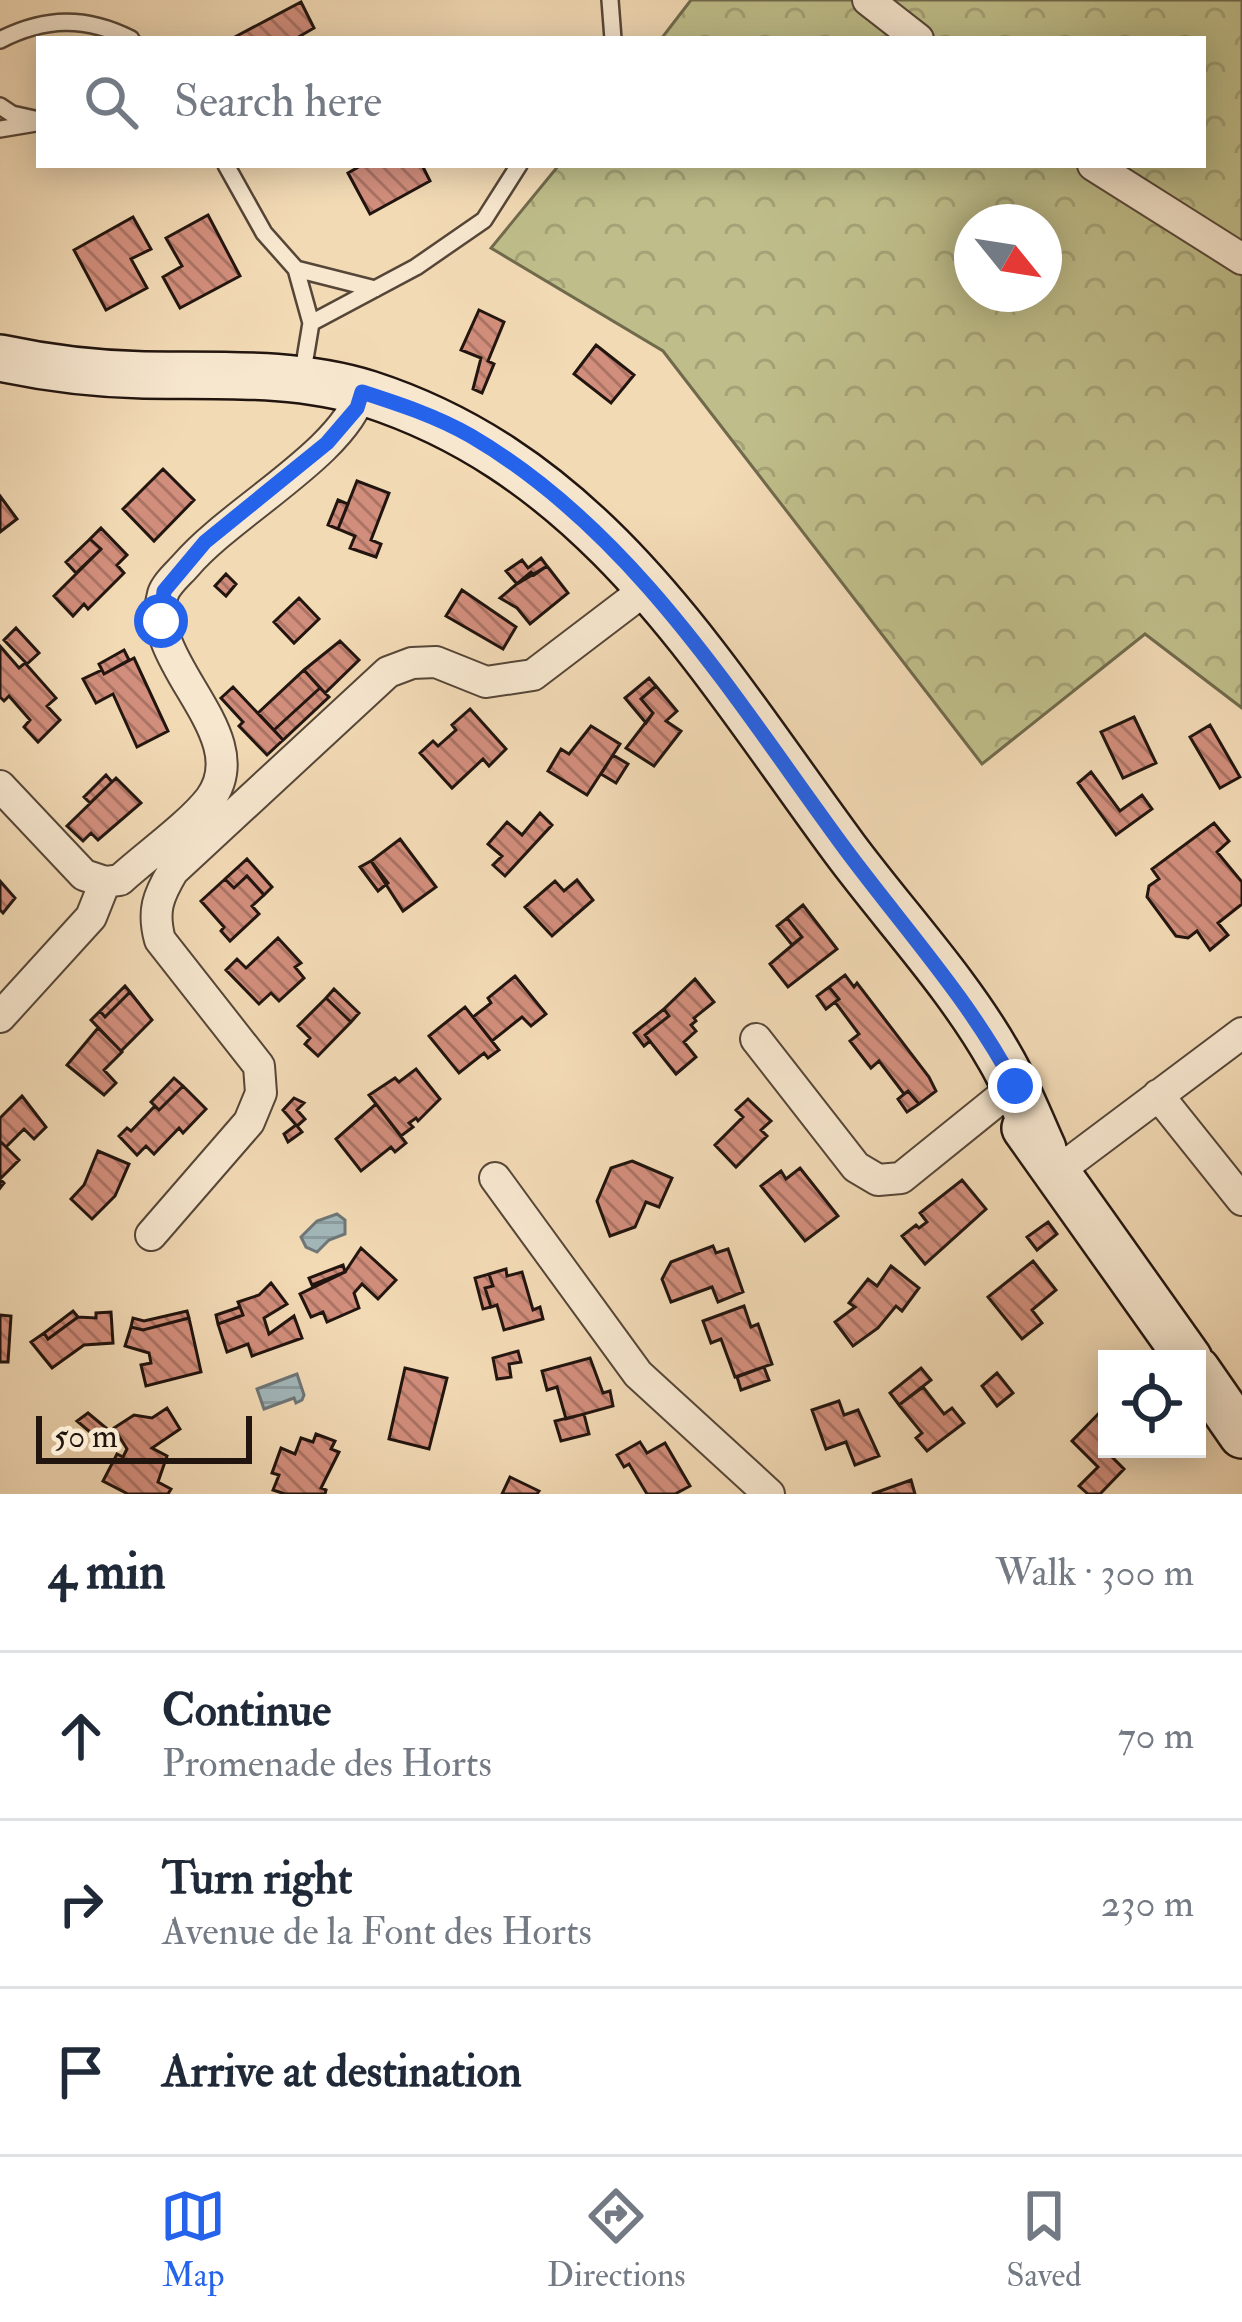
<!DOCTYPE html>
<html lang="en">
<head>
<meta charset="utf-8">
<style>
	:root { --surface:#fff; --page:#f6f6f7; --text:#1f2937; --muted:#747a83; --line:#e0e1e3; --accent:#2563eb }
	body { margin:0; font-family:"IM FELL Double Pica",serif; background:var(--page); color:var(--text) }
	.controls { position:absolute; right:36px; bottom:36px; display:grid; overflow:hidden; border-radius:0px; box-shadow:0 6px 30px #0003 }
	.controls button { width:108px; height:108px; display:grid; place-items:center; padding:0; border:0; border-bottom:3px solid var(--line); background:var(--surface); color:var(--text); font:60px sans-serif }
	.compass { position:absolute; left:954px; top:204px; width:108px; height:108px; border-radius:50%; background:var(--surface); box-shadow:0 6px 30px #0003; rotate:120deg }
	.scale { position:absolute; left:36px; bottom:30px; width:216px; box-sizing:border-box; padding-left:12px; border:6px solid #22150f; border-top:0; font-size:33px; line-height:42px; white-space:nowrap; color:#22150f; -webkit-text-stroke:9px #f7e7cf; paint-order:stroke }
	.stop { position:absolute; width:36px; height:36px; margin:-27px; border:9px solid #2563eb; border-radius:50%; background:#fff }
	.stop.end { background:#2563eb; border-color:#fff; box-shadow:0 3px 12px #0008 }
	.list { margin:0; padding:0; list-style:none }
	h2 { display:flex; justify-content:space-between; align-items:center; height:156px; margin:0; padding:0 48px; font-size:51px }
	h2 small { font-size:39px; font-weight:400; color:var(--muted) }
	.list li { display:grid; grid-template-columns:78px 1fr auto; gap:36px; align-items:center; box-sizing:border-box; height:168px; padding:0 48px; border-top:3px solid var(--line) }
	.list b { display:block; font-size:45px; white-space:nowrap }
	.list p { margin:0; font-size:39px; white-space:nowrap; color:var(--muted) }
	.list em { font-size:39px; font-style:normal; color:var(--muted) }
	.icon { flex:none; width:66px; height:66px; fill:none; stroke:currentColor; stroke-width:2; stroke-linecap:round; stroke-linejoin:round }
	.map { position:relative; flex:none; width:1242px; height:1494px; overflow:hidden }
	.search { position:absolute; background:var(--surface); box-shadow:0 6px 30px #0003; left:36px; right:36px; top:36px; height:132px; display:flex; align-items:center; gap:30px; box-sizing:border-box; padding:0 42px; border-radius:0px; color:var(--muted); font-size:45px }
	.sheet { height:660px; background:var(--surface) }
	nav { display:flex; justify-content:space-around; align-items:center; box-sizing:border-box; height:168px; border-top:3px solid var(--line); background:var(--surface); font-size:33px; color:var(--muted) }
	nav a { display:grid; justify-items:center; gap:6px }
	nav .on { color:var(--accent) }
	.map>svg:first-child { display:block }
	.forest { fill:url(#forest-crowns); stroke:#706a4c; stroke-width:3; fill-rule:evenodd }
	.water { fill:url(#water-rules); stroke:#6f7676; stroke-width:3 }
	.building { fill:url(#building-back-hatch); stroke:#22150f; stroke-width:3 }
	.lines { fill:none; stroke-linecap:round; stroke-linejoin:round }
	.service-casing { stroke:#564638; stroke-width:20 }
	.minor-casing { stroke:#564638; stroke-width:34 }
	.secondary-casing { stroke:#22150f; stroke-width:50 }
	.service { stroke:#f7e7cf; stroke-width:15 }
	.minor { stroke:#f7e7cf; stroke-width:30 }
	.secondary { stroke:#f7e7cf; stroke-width:45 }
	.route { stroke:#2563eb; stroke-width:15 }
</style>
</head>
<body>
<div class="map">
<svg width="1242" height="1494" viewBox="0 0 1242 1494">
	<defs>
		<pattern id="forest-crowns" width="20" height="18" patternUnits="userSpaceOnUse" patternTransform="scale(3)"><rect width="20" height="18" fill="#bfbe8a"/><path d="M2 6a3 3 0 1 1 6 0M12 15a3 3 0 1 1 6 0" fill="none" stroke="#a4a276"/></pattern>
		<pattern id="water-rules" width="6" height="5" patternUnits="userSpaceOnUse" patternTransform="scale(3)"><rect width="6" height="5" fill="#a2b7ba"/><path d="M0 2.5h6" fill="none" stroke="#8b9c9f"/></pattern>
		<pattern id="building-back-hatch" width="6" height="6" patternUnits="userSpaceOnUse" patternTransform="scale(3)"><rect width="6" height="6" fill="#d28e7c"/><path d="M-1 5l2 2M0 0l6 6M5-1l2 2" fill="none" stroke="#aa7364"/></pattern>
	</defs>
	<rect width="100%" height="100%" fill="#f2dab5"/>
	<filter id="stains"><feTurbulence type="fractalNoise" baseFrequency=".00167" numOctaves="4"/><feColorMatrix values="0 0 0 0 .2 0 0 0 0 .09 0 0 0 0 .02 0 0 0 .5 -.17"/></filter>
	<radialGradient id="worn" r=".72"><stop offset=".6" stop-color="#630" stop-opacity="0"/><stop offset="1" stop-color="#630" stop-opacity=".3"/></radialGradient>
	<path class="forest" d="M691,0H1242V708L1145,634L982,764L663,351L491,248L559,165H1203V39H661ZM972,222H1044V294H972Z"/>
	<path class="water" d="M337,1214L345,1220V1234L329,1240L317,1252L306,1247L301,1237L317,1221Z
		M297,1374L304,1395L302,1400L296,1403L294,1398L264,1409L257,1389Z"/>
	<path class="building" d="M301,2L314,28L295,39H231Z
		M362,165H422L430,181L370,214L348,173Z
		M208,215L240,276L180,308L163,277L182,266L166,238Z
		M133,217L151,249L131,259L147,288L106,310L74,250Z
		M479,310L504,322L488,361L494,364L482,393L473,389L481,358L461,350Z
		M596,345L634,375L611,403L574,374Z
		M163,469L194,500L154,541L123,509Z
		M357,481L389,493L371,540L381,544L376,557L350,548L355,536L338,529Z
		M0,496L17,519L0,532Z
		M338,500L348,504L338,529L328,525Z
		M101,528L127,555L117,565L124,573L88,609L84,604L73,616L54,596L101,549L90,539Z
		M90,539L101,549L76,573L66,562Z
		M541,558L547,566L517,584L506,571L522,560L528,568Z
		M547,566L568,593L530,624L517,608L500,598L531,572L534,575Z
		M226,574L236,584L226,596L215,586Z
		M462,590L516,627L503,649L446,616Z
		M299,598L319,619L294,643L274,622Z
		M16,628L39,653L27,664L4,640Z
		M340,641L359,660L325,693L304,670Z
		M0,646L19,668L25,663L56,698L47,706L60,720L38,742L24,727L30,720L9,696L4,701L0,697Z
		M124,650L129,660L104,674L99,664Z
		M134,658L168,731L137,747L113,694L96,703L83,679L102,670L104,674Z
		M304,670L320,688L274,730L258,713Z
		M649,678L656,686L641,699L653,713L646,723L625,698Z
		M656,686L677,711L666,721L681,731L654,766L626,748L653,713L641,699Z
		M233,687L283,740L267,755L239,726L243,722L221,698Z
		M320,688L329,697L283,740L274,730Z
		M470,709L506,749L489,766L483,759L452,788L420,753L433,741L438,746L456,730L452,725Z
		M1134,717L1156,763L1123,778L1101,732Z
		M1210,725L1240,777L1220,788L1190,737Z
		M591,726L620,744L587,795L548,771L561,749L569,754Z
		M613,755L628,764L616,783L601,774Z
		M1091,772L1120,811L1142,795L1152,809L1116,835L1078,783Z
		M106,775L112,782L90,803L84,797Z
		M116,778L141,803L98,840L91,833L83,841L67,826Z
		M540,813L552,825L505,876L493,865L502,856L488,844L507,822L522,835Z
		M1214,823L1229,841L1217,852L1242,882V904L1218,923L1228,935L1210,950L1197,931L1188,938L1176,936L1147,897L1149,886L1159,879L1152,869Z
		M400,839L436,887L403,911L371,861Z
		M247,859L272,887L264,895L247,876L234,888L225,879Z
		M371,861L388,883L378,891L360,867Z
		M247,876L264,895L252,906L259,914L230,941L221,931L224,927L201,901L225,879L234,888Z
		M577,880L593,900L552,936L525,907L555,881L564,891Z
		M0,881L15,898L3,913L0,910Z
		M803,905L837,949L788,987L770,964L802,937L787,918Z
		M787,918L802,937L792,945L777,926Z
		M278,938L301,963L295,967L304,978L279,1001L271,993L259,1004L226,970L237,959L246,968Z
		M845,975L854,987L857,983L929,1077L936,1091L919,1104L908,1091L904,1094L879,1061L871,1068L850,1041L859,1034L835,1002L839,999L829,987Z
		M515,976L546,1014L531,1026L522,1017L492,1041L473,1017L491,1003L488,998Z
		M695,979L714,1002L694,1018L696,1021L691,1025L696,1031L684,1042L696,1057L676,1074L645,1035L669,1016L664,1009Z
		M125,986L130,992L105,1017L100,1011Z
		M829,987L839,999L826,1009L817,996Z
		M334,989L359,1013L351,1022L326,998Z
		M130,992L152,1020L121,1051L91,1020L100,1011L105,1017Z
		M326,998L351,1022L318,1056L305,1044L310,1038L298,1026Z
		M465,1007L499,1050L488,1058L484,1053L459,1073L429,1036Z
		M664,1009L669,1016L645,1035L650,1041L644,1046L634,1033Z
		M98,1028L122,1052L104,1070L116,1083L104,1095L67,1065Z
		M416,1069L440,1099L418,1121L416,1118L409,1123L413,1127L401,1136L369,1095L395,1078L399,1082Z
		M174,1078L183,1086L159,1110L151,1102Z
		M183,1086L206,1109L183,1133L179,1128L154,1154L146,1146L137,1155L119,1136L127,1128L131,1131L155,1106L159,1110Z
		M908,1091L919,1104L907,1112L898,1099Z
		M22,1096L46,1127L34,1139L24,1129L6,1147L0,1141V1118Z
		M294,1098L304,1103L297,1110L305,1119L297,1126L302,1132L288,1142L284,1134L296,1125L283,1110Z
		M748,1099L771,1121L761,1130L767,1136L736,1167L715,1145L743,1117L736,1110Z
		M376,1104L406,1143L395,1152L391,1147L361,1171L336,1139Z
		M0,1141L19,1160L0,1179L4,1183L0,1188Z
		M98,1151L129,1164L115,1196L92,1219L71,1199L84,1185Z
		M632,1161L672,1178L659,1207L646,1202L635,1227L610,1236L597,1201L611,1168Z
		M800,1168L838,1216L805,1241L761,1186L781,1171L786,1179Z
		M962,1180L986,1209L925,1264L902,1236L916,1225L919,1228L927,1222L920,1213Z
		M1048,1222L1057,1234L1037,1250L1027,1237Z
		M713,1246L716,1253L728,1249L743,1292L718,1302L712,1287L671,1302L662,1279L671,1262Z
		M361,1248L396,1280L378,1299L362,1284L354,1293L359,1308L327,1322L323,1312L311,1317L300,1294L345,1272Z
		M1033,1261L1056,1290L1032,1310L1042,1323L1022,1339L988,1297Z
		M343,1265L345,1272L312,1285L309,1278Z
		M891,1266L919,1288L902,1311L896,1306L878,1328L853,1346L835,1322L855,1307L849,1303L868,1279L877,1286Z
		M506,1269L507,1276L522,1272L533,1310L540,1307L543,1319L504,1330L497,1305L491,1307L485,1288L493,1286L489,1274Z
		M489,1274L493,1286L485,1288L491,1307L483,1309L475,1278Z
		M271,1283L287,1304L264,1318L269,1334L294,1316L302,1338L252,1356L248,1344L227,1352L218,1324L243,1315L238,1302L259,1295Z
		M744,1306L751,1327L758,1324L772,1364L735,1377L721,1339L711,1343L703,1321Z
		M240,1307L243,1315L218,1324L216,1315Z
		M73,1311L78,1317L48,1339L44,1333Z
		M187,1311L189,1318L143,1330L131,1327L133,1318L144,1321Z
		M111,1312L113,1343L84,1345L52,1368L31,1342L44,1333L48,1339L78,1317L96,1318V1313Z
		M0,1315L11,1316L8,1362H0Z
		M189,1318L201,1372L146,1386L141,1365L151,1363L149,1353L125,1346L131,1327L143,1330Z
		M518,1351L521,1362L509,1364L511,1377L497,1379L493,1358Z
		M590,1358L603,1393L610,1391L613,1406L566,1419L557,1387L547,1390L542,1371Z
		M764,1367L769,1380L741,1390L737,1377Z
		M405,1368L447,1378L429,1449L389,1439Z
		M921,1368L931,1380L899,1405L890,1393Z
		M997,1373L1013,1393L997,1406L982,1386Z
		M923,1387L944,1414L952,1408L964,1423L927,1451L916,1438L922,1433L899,1405Z
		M839,1401L844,1415L858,1410L879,1456L855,1465L846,1442L826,1449L812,1410Z
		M1107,1405V1449H1120L1112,1457L1124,1469L1100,1494H1088L1079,1486L1098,1467L1072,1441Z
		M167,1408L180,1429L152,1448L167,1456L158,1482L171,1489L168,1494H128L103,1481L117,1454L123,1457L127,1449L114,1428L134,1415L152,1418Z
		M88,1413L106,1428L97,1438L77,1421Z
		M584,1414L589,1434L561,1441L555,1421Z
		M316,1434L335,1441L331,1449L339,1452L321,1488L326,1490L325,1494H285L273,1490L279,1475L272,1473L281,1448L295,1454L301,1438L313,1442Z
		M640,1442L647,1453L665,1443L690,1486L675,1494H647L629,1464L624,1467L617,1455Z
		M510,1477L539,1491L537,1494H502Z
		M911,1480L915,1494H872Z"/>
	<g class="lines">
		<defs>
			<path id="service" d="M610,0L613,39
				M0,40C45,17 86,16 131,39
				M0,106L12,114L39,120
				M0,129L36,123
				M226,165L264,233L296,269L375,289
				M296,269L311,323
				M302,377L311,323L416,267L484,220L519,165"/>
			<path id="minor" d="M868,0L918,39
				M1093,165L1242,259
				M0,786L84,875L105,882L120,880C145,857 190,825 210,799C258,734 142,663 163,594C166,584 179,573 186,565C230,513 345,452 361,392
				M0,1017L91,917L105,882
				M756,1039L856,1167L878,1180L901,1178L1015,1086
				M1158,1095L1242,1200
				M1058,1171L1242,1033
				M495,1178L638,1374L769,1494
				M151,1235L249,1122L261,1093L259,1066L160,940C152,911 158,896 173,871L388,672L412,663L436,662L486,682L533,675L650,586"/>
			<path id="secondary" d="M0,358C47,368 95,374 144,375C218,376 296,371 369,394C597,468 709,665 844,848C896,918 957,982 1000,1058C1017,1087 1029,1118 1043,1149
				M1025,1128L1189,1359
				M1197,1370L1242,1435"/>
		</defs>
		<use href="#service" class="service-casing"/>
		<use href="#minor" class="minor-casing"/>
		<use href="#secondary" class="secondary-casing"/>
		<use href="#service" class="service"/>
		<use href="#minor" class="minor"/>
		<use href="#secondary" class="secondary"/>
	</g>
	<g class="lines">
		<path class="route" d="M161,621L164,591L205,542L327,443L357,408L362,392C399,404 436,416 471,436C635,532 736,701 846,850C904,928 970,1000 1015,1086"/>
	</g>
	<rect width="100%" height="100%" filter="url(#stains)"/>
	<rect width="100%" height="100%" fill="url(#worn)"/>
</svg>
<div class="controls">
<button><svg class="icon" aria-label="locate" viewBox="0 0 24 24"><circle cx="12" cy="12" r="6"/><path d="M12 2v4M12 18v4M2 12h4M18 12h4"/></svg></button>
</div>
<svg class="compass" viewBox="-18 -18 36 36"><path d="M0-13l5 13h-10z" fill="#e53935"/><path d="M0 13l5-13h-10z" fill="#747a83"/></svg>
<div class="scale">50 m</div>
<div class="stop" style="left:161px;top:621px"></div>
<div class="stop end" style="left:1015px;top:1086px"></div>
<div class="search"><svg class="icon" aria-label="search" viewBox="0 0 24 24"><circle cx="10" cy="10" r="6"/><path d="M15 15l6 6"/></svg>Search here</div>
</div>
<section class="sheet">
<h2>4 min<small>Walk · 300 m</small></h2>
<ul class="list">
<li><svg class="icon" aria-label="ahead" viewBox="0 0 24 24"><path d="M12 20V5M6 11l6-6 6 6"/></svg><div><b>Continue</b><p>Promenade des Horts</p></div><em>70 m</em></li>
<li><svg class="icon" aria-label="right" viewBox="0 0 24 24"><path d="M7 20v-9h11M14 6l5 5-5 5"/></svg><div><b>Turn right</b><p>Avenue de la Font des Horts</p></div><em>230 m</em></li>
<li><svg class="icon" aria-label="arrive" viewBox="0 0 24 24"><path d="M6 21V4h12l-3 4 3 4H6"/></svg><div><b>Arrive at destination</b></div></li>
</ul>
</section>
<nav>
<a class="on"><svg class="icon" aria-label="map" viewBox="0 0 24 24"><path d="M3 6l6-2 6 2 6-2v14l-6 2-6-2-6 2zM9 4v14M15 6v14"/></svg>Map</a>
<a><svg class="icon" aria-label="directions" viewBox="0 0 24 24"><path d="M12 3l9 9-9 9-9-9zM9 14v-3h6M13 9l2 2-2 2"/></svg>Directions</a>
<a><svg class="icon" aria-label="saved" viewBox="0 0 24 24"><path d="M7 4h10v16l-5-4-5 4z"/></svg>Saved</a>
</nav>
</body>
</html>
